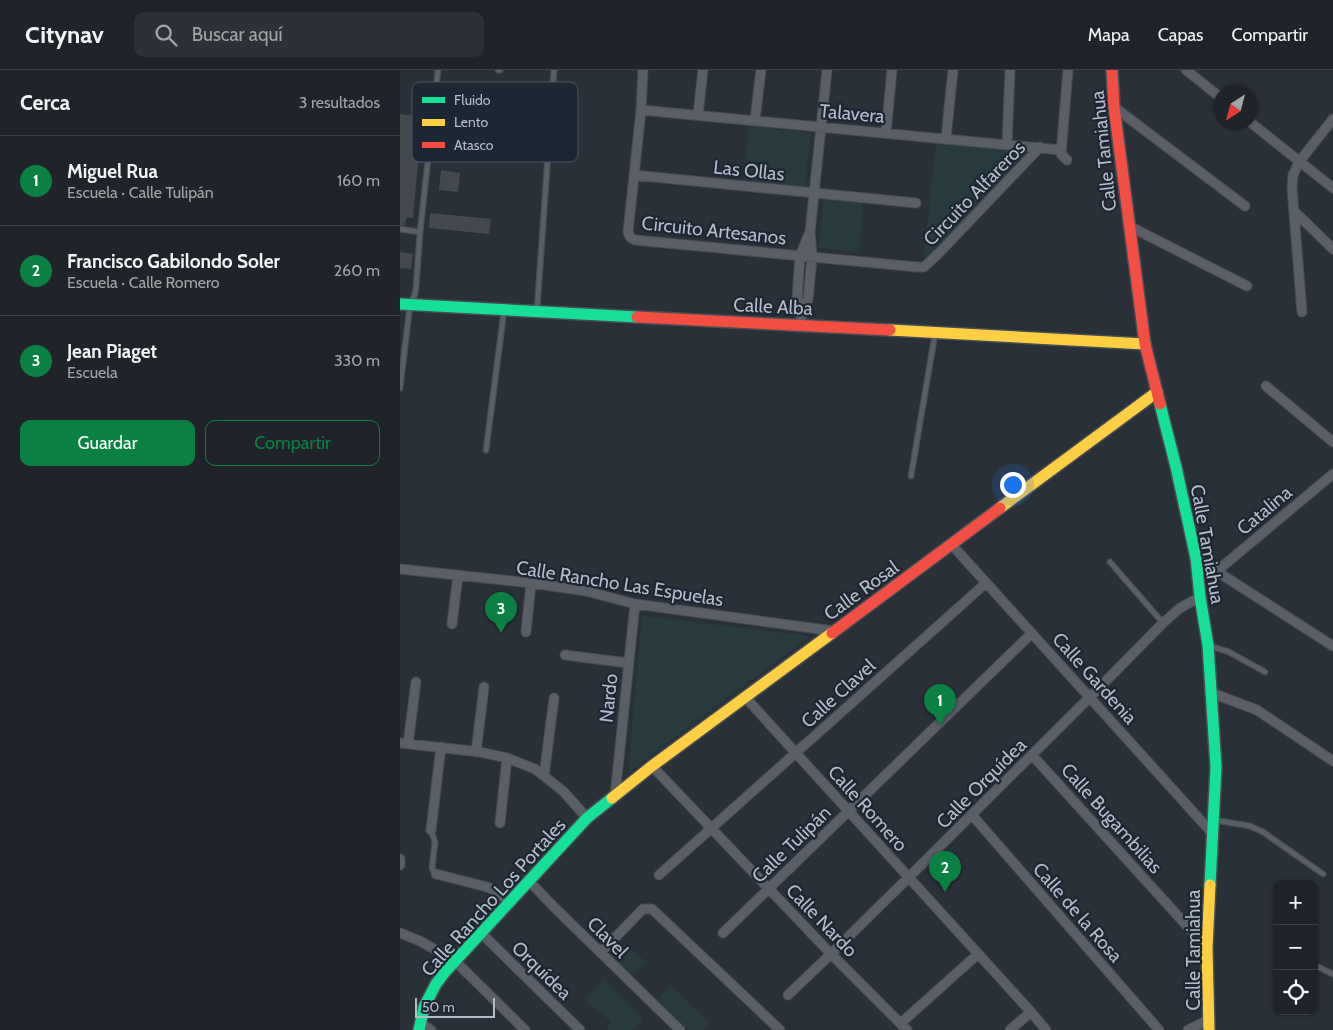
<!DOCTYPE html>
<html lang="es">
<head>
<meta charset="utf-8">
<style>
	:root { --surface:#20242a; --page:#2d3036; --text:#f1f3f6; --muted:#a2a4a8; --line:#3d4147; --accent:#0b8043 }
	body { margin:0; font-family:Cabin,sans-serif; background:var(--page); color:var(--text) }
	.controls { position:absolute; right:15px; bottom:15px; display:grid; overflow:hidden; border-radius:10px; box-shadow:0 1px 4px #0004 }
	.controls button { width:45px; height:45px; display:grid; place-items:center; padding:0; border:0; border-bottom:1px solid var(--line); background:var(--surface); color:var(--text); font:25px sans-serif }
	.compass { position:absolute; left:813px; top:15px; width:45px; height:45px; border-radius:50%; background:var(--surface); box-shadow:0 1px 4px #0004; rotate:216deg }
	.scale { position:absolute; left:15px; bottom:12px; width:80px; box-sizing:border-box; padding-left:5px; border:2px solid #b4bcc9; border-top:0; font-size:14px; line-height:18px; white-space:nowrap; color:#b4bcc9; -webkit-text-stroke:4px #1d2633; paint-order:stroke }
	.you { position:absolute; left:612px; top:414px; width:18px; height:18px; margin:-12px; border:4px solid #fff; border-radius:50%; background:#1a73e8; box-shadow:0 0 0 8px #1a73e833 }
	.badge { display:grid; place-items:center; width:32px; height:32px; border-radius:50%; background:var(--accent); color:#fff; font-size:16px; font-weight:700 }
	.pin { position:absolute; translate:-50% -41px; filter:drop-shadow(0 1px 2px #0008) }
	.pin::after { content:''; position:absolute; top:26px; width:18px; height:15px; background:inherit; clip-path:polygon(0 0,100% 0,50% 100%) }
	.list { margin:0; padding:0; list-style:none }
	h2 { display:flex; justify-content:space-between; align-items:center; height:65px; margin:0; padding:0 20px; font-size:21px }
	h2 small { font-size:16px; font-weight:400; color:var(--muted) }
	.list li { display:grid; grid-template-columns:32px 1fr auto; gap:15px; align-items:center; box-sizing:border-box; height:90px; padding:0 20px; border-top:1px solid var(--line) }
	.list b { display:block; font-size:19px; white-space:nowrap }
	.list p { margin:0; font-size:16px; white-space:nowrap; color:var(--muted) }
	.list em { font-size:16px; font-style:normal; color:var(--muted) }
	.actions { display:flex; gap:10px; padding:15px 20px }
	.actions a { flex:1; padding:11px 0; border:1px solid var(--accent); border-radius:10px; text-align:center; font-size:18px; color:var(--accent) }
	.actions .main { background:var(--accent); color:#fff }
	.icon { flex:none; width:28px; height:28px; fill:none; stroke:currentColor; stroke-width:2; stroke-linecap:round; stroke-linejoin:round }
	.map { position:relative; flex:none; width:933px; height:960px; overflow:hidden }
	header { display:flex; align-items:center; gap:30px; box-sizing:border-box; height:70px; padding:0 25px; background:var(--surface); border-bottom:1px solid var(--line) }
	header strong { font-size:24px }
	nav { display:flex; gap:28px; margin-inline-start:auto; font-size:18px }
	.search { width:350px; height:45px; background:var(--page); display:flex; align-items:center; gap:12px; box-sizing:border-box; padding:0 18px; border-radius:10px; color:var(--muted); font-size:19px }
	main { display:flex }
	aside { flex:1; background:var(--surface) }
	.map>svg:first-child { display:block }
	.green { fill:#273a3e }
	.building { fill:#444950 }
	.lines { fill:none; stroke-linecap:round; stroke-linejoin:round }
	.lane-casing { stroke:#484c53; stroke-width:7 }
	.street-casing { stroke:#484c53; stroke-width:11 }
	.fast-casing { stroke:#484c53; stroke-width:14 }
	.slow-casing { stroke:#484c53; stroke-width:14 }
	.jam-casing { stroke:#484c53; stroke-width:14 }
	.lane { stroke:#5a5e66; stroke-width:4.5 }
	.street { stroke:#5a5e66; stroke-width:9 }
	.fast { stroke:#16e098; stroke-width:11 }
	.slow { stroke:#ffcf43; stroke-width:11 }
	.jam { stroke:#f24e42; stroke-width:11 }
	.labels { text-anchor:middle; stroke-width:4.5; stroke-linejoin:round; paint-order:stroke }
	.street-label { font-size:19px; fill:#b4bcc9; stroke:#1d2633 }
	.key { fill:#1d2633; stroke:#4a5360; stroke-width:1 }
	.key-label { font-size:14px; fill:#b4bcc9 }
</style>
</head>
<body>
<header>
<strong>Citynav</strong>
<div class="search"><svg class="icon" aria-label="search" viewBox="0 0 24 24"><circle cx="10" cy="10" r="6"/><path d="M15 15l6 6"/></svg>Buscar aquí</div>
<nav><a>Mapa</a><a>Capas</a><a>Compartir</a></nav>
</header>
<main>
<aside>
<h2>Cerca<small>3 resultados</small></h2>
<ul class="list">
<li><span class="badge">1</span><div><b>Miguel Rua</b><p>Escuela · Calle Tulipán</p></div><em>160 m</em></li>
<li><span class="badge">2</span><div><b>Francisco Gabilondo Soler</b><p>Escuela · Calle Romero</p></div><em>260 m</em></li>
<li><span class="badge">3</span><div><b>Jean Piaget</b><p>Escuela</p></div><em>330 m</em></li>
</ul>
<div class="actions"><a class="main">Guardar</a><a>Compartir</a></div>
</aside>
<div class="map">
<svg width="933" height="960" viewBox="0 0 933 960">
	<rect width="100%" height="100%" fill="#2a3038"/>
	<path class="green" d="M349,56L411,63L404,119L344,113Z
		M536,72L627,83L544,172L532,182L524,188Z
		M424,128L463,133L459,182L418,178Z
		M242,546L410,566L228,703Z
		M231,878L247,893L231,905L217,892Z
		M204,910L243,949L232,960H207L211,952L185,930Z
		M270,915L310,954L303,960H288L257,931Z"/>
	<path class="building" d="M0,44L17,46L15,63L24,64V93H18L13,148L7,147L4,156L0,155Z
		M41,100L60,103L58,122L39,120Z
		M30,143L91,149L89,164L29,158Z
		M0,182L13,184L11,199L0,198Z"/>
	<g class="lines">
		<defs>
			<path id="lane" d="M98,0H100
				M34,43L96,50
				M30,79L92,86
				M0,159L20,162
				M137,240L154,0
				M0,318L10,235L15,224L16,218L20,162L38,0
				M86,380L104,241
				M511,406L535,264
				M710,492L763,553
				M810,576L829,582L865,602
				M814,750L850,756L863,762L923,804
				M31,760L35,772L32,798L36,804
				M918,897L933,904"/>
			<path id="street" d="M243,0L241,40L228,162L230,167L235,170L517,197H524L539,183L640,77
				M786,0L821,28
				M714,37L845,136
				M241,40L661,80
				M298,45L303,0
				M355,50L361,0
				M850,52L933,118
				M486,63L492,0
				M546,68L553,0
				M607,74L610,0
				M667,90L661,84L668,0
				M234,105L516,133
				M894,141L933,179
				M729,156L847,216
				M402,236L397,229L400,186L409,164
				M902,242L892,118L893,105L899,92L933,49
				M401,255L402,236L408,230L412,187L410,162L427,0
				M866,316L933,372
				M552,475L813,764
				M796,488L933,576
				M0,499L131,513L186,521L235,534L434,561
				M817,501L933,404
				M52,554L58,505
				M126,562L131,513
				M165,585L228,593
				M812,623L857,640L933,691
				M345,627L631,942L646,960
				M0,673L80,682L107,688L135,699L163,721L187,748
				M8,674L16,612
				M76,682L84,617
				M632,685L807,878
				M252,696L431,884L507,960
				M144,706L154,628
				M215,726L235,534
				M572,745L759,960
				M100,753L107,688
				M31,760L41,677
				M0,789V795
				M36,804L87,817L94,820L110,832
				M259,805L586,513
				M129,811L154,837L280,960
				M0,863L20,871L55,891L125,960
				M81,863L180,960
				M323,863L632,563
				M201,882L243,839H252L380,960
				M388,925L431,884L509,807L690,627L763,553L780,538L800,527
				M20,953L31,960
				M501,953L578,884
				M610,960L631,942
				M788,960L810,949"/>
			<path id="fast" d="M0,234L237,247
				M760,334L776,397L796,488L800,527L808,575L816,697L810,815
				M19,960L24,937L36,914L45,902L187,748L212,728"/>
			<path id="slow" d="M490,260L745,274
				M600,438L757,322
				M212,728L252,696L432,563
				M809,960L807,878L810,815"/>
			<path id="jam" d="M712,0L714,37L745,274L760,334
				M237,247L490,260
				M432,563L600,438"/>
		</defs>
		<use href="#lane" class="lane-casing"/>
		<use href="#street" class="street-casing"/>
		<use href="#fast" class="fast-casing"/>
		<use href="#slow" class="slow-casing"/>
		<use href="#jam" class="jam-casing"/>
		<use href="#lane" class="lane"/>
		<use href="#street" class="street"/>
		<use href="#fast" class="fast"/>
		<use href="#slow" class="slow"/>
		<use href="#jam" class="jam"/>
	</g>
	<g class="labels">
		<g class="street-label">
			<text transform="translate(452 43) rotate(5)" y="7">Talavera</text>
			<text transform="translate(703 81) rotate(-96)" y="7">Calle Tamiahua</text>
			<text transform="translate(349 100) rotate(6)" y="7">Las Ollas</text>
			<text transform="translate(574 123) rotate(-46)" y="7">Circuito Alfareros</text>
			<text transform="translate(314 160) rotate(6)" y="7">Circuito Artesanos</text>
			<text transform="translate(373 236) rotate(3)" y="7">Calle Alba</text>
			<text transform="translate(864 440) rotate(-40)" y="7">Catalina</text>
			<text transform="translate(808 474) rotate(80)" y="7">Calle Tamiahua</text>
			<text transform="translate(220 513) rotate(9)" y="7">Calle Rancho Las Espuelas</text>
			<text transform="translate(461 520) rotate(-36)" y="7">Calle Rosal</text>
			<text transform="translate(695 608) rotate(48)" y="7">Calle Gardenia</text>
			<text transform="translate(438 623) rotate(-42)" y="7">Calle Clavel</text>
			<text transform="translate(208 628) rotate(-84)" y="7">Nardo</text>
			<text transform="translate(581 713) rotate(-45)" y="7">Calle Orquídea</text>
			<text transform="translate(468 738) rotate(48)" y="7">Calle Romero</text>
			<text transform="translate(712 748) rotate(48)" y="7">Calle Bugambilias</text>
			<text transform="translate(391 774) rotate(-44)" y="7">Calle Tulipán</text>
			<text transform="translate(93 827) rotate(-48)" y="7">Calle Rancho Los Portales</text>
			<text transform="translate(678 842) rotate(49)" y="7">Calle de la Rosa</text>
			<text transform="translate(422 850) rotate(46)" y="7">Calle Nardo</text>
			<text transform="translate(208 867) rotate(45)" y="7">Clavel</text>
			<text transform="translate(793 880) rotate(-90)" y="7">Calle Tamiahua</text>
			<text transform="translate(142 900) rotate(44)" y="7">Orquídea</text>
		</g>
	</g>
	<rect x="12" y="12" width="166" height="80" rx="8" class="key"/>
	<rect x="22" y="27" width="23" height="6" fill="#16e098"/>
	<rect x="22" y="49" width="23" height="7" fill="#ffcf43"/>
	<rect x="22" y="72" width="23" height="6" fill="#f24e42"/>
	<g class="key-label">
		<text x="54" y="35">Fluido</text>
		<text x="54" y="57">Lento</text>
		<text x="54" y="80">Atasco</text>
	</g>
</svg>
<div class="controls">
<button>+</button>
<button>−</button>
<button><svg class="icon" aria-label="locate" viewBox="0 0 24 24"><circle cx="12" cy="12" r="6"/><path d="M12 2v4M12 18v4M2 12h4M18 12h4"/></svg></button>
</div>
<svg class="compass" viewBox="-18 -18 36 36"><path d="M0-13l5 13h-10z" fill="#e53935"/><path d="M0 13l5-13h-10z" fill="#a2a4a8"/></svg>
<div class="scale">50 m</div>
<div class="you"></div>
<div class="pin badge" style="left:540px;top:655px">1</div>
<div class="pin badge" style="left:545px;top:822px">2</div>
<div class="pin badge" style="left:101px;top:563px">3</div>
</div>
</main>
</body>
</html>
